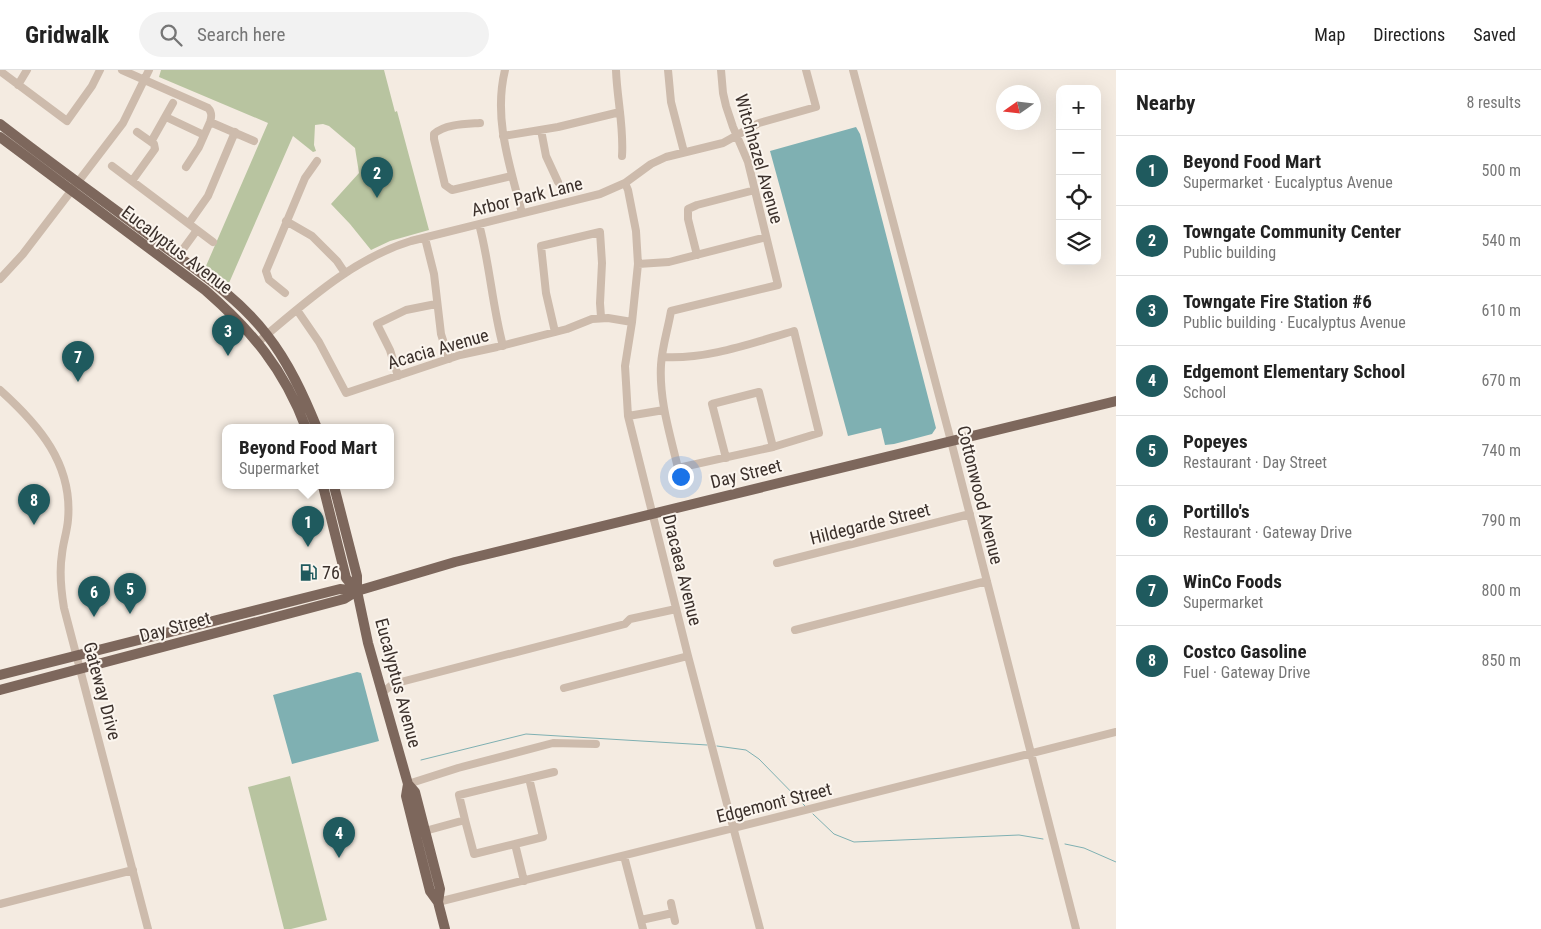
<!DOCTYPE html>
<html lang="en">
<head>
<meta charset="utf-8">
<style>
	:root { --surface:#fff; --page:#f2f2f2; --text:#222; --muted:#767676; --line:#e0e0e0; --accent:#1f5a5e }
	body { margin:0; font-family:"Roboto Condensed",sans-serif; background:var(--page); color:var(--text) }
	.controls { position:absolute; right:15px; top:15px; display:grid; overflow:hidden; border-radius:10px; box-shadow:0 5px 20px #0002 }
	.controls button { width:45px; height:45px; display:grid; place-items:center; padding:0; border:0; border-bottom:1px solid var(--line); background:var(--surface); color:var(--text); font:25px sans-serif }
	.compass { position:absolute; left:996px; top:15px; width:45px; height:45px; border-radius:50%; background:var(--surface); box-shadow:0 5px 20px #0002; rotate:256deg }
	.you { position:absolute; left:680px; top:406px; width:18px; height:18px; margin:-12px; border:4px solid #fff; border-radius:50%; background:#1a73e8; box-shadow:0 0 0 8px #1a73e833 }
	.badge { display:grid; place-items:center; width:32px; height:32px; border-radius:50%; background:var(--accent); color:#fff; font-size:16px; font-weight:700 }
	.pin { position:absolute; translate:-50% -41px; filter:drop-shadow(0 1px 2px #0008) }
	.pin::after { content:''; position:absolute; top:26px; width:18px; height:15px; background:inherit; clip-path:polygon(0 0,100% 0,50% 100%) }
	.popup { position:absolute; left:222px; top:354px; width:172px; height:65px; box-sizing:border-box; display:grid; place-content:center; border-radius:10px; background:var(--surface); filter:drop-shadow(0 1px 4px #0005); font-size:16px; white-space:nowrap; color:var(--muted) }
	.popup b { font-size:19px; color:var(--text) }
	.popup::after { content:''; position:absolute; left:50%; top:100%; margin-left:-10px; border:10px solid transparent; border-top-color:var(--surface) }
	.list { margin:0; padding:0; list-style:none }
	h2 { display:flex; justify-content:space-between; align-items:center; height:65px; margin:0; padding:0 20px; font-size:21px }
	h2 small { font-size:16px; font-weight:400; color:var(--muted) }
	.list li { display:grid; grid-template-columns:32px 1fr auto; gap:15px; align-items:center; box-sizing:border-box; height:70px; padding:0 20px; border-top:1px solid var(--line) }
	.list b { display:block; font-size:19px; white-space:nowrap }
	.list p { margin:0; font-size:16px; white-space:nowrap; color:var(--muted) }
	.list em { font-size:16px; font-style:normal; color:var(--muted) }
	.icon { flex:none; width:28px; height:28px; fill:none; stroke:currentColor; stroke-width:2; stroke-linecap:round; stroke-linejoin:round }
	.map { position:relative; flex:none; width:1116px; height:859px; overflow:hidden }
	header { display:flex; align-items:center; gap:30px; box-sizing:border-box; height:70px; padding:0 25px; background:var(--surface); border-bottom:1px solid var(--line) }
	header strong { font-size:24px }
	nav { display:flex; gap:28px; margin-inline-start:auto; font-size:18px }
	.search { width:350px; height:45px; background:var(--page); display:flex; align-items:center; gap:12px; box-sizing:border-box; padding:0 18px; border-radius:28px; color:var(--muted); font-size:19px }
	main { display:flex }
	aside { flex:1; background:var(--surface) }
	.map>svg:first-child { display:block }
	.green { fill:#b8c4a0 }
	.water { fill:#7fb0b2 }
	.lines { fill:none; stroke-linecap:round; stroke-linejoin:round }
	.stream { stroke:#7fb0b2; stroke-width:1 }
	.minor { stroke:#cdbbac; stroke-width:8 }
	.major { stroke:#7d675c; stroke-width:10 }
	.labels { text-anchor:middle; stroke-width:4; stroke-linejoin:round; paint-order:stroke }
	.street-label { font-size:18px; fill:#3b302b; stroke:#fbf5ee }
	.poi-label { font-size:18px; fill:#3b302b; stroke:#fbf5ee; text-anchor:start }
</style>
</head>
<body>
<header>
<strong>Gridwalk</strong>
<div class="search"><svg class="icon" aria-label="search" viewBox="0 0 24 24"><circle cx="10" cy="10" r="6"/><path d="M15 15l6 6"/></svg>Search here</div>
<nav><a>Map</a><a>Directions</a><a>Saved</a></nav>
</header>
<main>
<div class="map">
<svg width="1116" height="859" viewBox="0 0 1116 859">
	<rect width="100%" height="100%" fill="#f4ebe1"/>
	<path class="green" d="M161,0H384L395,42L397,41L429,160L390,171L371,180L350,154L331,134L359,103L355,78L329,56L323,54L315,55L314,75L316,81L313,82L293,66L229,213L206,196L268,53L159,7Z
		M290,706L327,850L291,859H284L248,717Z"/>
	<path class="water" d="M856,57L860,64L936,358L932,364L894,374L885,375L881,358L848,366L770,81Z
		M357,602L361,603L379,671L292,694L273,625Z"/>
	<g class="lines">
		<path class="stream" d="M717,676L746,680L759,689L805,736
			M421,690L526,664L707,675
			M813,744L834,764L854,772L1019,765L1043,769
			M1065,774L1084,778L1116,792"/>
		<path class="minor" d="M122,0L208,38C212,42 212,46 210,52L199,77L186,97
			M505,0C493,49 510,96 522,143
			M616,0C617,29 624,57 622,86
			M668,0L671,32L684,82
			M853,0L951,371L1076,859
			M0,1L67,51L92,16L100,0
			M18,15L27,0
			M166,47L204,65
			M210,52L254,71
			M480,53C466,54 445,54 434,64V69L445,115L452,120L512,106
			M541,60L546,86L558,112
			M503,66L558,57L620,42
			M151,72L173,33
			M112,96L213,172
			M132,111L155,79L154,74L137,62
			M625,113L628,120L636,161L638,194L632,252L625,296L628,346L688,586L760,859
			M286,151L312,166L337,191L345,203
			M189,153L208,126L235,62
			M479,154C490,195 492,235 503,276
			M425,168L434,204L441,264L449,289
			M697,185L688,149V139L697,135L755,120
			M178,186L197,160
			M638,194L669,192L766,167
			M0,209L23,184L123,53L149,0
			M285,223L269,210L266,201L305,108L317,91
			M297,240L319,272L346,323L460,285L497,277L567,259L592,249L608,248L632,252
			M555,262L546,223L541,176L600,162L602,193L600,233L601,247
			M258,272C305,233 352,189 411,171L600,124L625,113L651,94L666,87L723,73L759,53L816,37L806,0
			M662,287C706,290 752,273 794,261L819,363L773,377L678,398C670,364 659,330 661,295C662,277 668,259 671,241L778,215L748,92L733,57L726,36L723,23L721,0
			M398,306L390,280L377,254L406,240L436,234
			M0,320C39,355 73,394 68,450C67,462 63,473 62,484C59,502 61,520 64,538L148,859
			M628,346L664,340
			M726,388L712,334L759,322L773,377
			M777,493L970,444
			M795,560L987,511
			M564,618L688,586
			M383,622L393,614L625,554L630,549L676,539
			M408,714L458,698L553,673L596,674
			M465,750L459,725L554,702
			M425,761L465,750L474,784L515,774L524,811
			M515,774L543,767L529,708
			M624,786L643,859
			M438,832L1116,662
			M671,833L675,851
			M0,834L133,800
			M641,850L673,843"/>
		<path class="major" d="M0,54C53,95 108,134 161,174C198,201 239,228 267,265C289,293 304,326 317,358
			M0,67L205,220C252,261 284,299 306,358
			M323,416L346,508L357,521
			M334,416L357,506V521L368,573L408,714L406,726L417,770L430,821L438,832L445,859
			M0,605L340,519L357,521
			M0,620L344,529L357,521L455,492L1116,331
			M408,714L415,722L440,819L438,832"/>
	</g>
	<defs>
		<symbol id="fuel-bare" viewBox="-9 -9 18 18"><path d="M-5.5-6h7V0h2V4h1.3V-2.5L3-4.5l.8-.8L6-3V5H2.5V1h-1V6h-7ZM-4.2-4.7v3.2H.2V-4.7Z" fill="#1f5a5e" stroke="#fbf5ee" stroke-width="2.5" paint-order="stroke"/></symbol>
	</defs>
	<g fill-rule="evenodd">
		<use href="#fuel-bare" x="296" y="490" width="25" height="25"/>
	</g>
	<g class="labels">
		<g class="street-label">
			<text transform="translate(759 89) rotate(74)" y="6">Witchhazel Avenue</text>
			<text transform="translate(527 127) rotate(-14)" y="6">Arbor Park Lane</text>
			<text transform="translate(177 180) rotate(37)" y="6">Eucalyptus Avenue</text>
			<text transform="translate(438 279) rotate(-16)" y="6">Acacia Avenue</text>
			<text transform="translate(746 404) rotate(-14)" y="6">Day Street</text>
			<text transform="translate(980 425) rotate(76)" y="6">Cottonwood Avenue</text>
			<text transform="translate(870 454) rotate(-14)" y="6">Hildegarde Street</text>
			<text transform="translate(682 500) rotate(76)" y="6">Dracaea Avenue</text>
			<text transform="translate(175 557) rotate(-15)" y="6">Day Street</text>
			<text transform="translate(398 613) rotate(75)" y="6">Eucalyptus Avenue</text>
			<text transform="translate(102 621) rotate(75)" y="6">Gateway Drive</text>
			<text transform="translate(774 733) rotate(-14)" y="6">Edgemont Street</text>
		</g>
		<g class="poi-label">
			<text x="322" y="509">76</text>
		</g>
	</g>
</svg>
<div class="controls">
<button>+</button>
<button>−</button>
<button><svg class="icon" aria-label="locate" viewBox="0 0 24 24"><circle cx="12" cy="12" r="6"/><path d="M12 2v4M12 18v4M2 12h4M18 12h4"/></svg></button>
<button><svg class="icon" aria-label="layers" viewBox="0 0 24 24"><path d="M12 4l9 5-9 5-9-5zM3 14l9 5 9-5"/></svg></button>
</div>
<svg class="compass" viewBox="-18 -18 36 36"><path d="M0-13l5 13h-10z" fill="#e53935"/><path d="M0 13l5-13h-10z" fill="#767676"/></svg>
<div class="you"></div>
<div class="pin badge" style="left:308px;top:477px">1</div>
<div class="popup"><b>Beyond Food Mart</b>Supermarket</div>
<div class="pin badge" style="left:377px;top:128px">2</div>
<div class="pin badge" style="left:228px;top:286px">3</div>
<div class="pin badge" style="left:339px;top:788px">4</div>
<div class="pin badge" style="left:130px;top:544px">5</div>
<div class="pin badge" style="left:94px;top:547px">6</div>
<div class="pin badge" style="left:78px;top:312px">7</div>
<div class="pin badge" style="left:34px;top:455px">8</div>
</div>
<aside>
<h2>Nearby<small>8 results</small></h2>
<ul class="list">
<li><span class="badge">1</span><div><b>Beyond Food Mart</b><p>Supermarket · Eucalyptus Avenue</p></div><em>500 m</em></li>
<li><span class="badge">2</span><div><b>Towngate Community Center</b><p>Public building</p></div><em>540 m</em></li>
<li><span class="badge">3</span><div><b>Towngate Fire Station #6</b><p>Public building · Eucalyptus Avenue</p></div><em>610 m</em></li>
<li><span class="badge">4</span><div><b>Edgemont Elementary School</b><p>School</p></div><em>670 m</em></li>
<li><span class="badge">5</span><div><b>Popeyes</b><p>Restaurant · Day Street</p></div><em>740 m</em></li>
<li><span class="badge">6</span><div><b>Portillo's</b><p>Restaurant · Gateway Drive</p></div><em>790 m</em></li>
<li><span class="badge">7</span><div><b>WinCo Foods</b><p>Supermarket</p></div><em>800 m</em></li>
<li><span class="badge">8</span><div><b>Costco Gasoline</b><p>Fuel · Gateway Drive</p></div><em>850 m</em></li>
</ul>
</aside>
</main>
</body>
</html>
